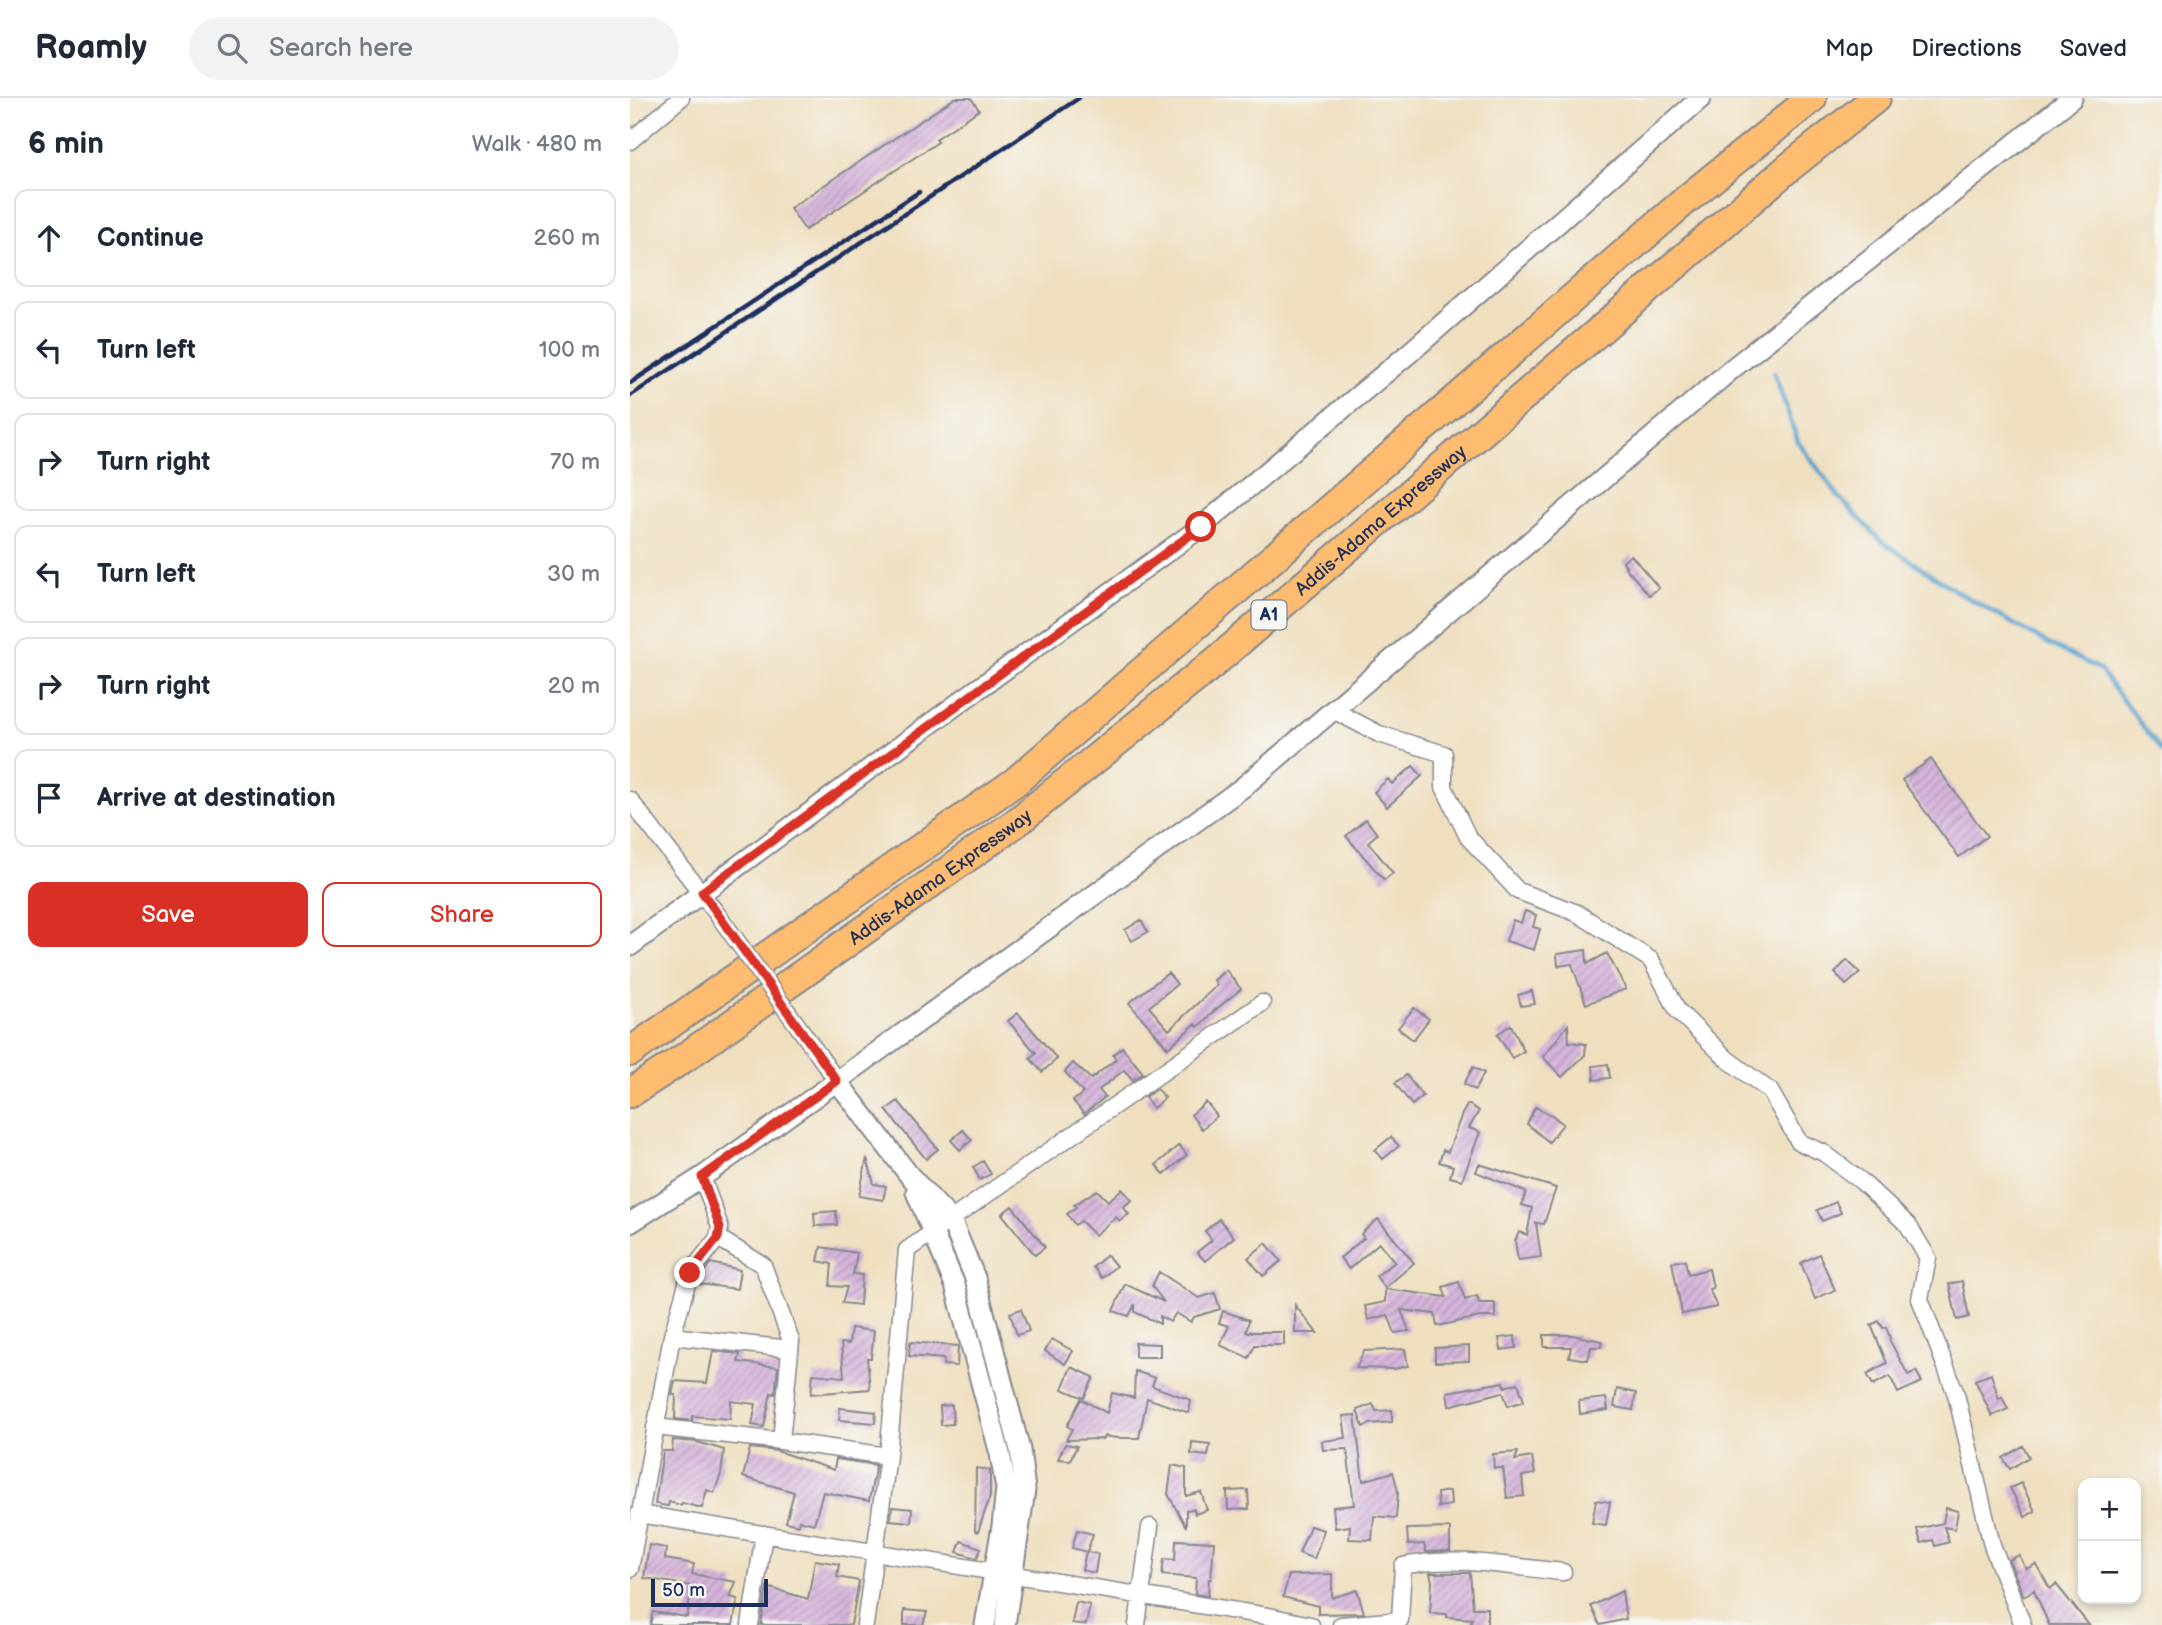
<!DOCTYPE html>
<html lang="en">
<head>
<meta charset="utf-8">
<style>
	:root { --surface:#fff; --page:#f2f2f3; --text:#1f2937; --muted:#747a83; --line:#e0e1e3; --accent:#d93025 }
	body { margin:0; font-family:"Balsamiq Sans",sans-serif; background:var(--page); color:var(--text) }
	.controls { position:absolute; right:21px; bottom:21px; display:grid; overflow:hidden; border-radius:14px; box-shadow:0 4px 10px #0003 }
	.controls button { width:63px; height:63px; display:grid; place-items:center; padding:0; border:0; border-bottom:2px solid var(--line); background:var(--surface); color:var(--text); font:35px sans-serif }
	.scale { position:absolute; left:21px; bottom:18px; width:117px; box-sizing:border-box; padding-left:7px; border:4px solid #1b2f5e; border-top:0; font-size:19px; line-height:24px; white-space:nowrap; color:#1b2f5e; -webkit-text-stroke:5px #f6f6f2; paint-order:stroke }
	.stop { position:absolute; width:21px; height:21px; margin:-16px; border:5px solid #d93025; border-radius:50%; background:#fff }
	.stop.end { background:#d93025; border-color:#fff; box-shadow:0 2px 7px #0008 }
	.list { margin:0; padding:0; list-style:none }
	h2 { display:flex; justify-content:space-between; align-items:center; height:91px; margin:0; padding:0 28px; font-size:30px }
	h2 small { font-size:23px; font-weight:400; color:var(--muted) }
	.list li { display:grid; grid-template-columns:46px 1fr auto; gap:21px; align-items:center; box-sizing:border-box; height:98px; margin:0 14px 14px; padding:0 14px; border:2px solid var(--line); border-radius:14px }
	.list b { display:block; font-size:26px; white-space:nowrap }
	.list em { font-size:23px; font-style:normal; color:var(--muted) }
	.actions { display:flex; gap:14px; padding:21px 28px }
	.actions a { flex:1; padding:16px 0; border:2px solid var(--accent); border-radius:14px; text-align:center; font-size:24px; color:var(--accent) }
	.actions .main { background:var(--accent); color:#fff }
	.icon { flex:none; width:38px; height:38px; fill:none; stroke:currentColor; stroke-width:2; stroke-linecap:round; stroke-linejoin:round }
	.map { position:relative; flex:none; width:1532px; height:1527px; overflow:hidden }
	header { display:flex; align-items:center; gap:42px; box-sizing:border-box; height:98px; padding:0 35px; background:var(--surface); border-bottom:2px solid var(--line) }
	header strong { font-size:33px }
	nav { display:flex; gap:38px; margin-inline-start:auto; font-size:24px }
	.search { width:490px; height:63px; background:var(--page); display:flex; align-items:center; gap:18px; box-sizing:border-box; padding:0 24px; border-radius:38px; color:var(--muted); font-size:26px }
	main { display:flex }
	aside { flex:1; background:var(--surface) }
	.map>svg:first-child { display:block }
	.lines { fill:none; stroke-linecap:round; stroke-linejoin:round }
	.stream { stroke:#57a2cf; stroke-width:4.5 }
	.building { fill:url(#building-hatch) }
	.minor-casing { stroke:#85878e; stroke-width:19 }
	.tertiary-casing { stroke:#85878e; stroke-width:23 }
	.motorway-casing { stroke:#85878e; stroke-width:32 }
	.minor { stroke:#fff; stroke-width:16 }
	.tertiary { stroke:#fff; stroke-width:19 }
	.motorway { stroke:#fdbc70; stroke-width:28 }
	.rail { stroke:#1b2f5e; stroke-width:4.5 }
	.minor-bridge-casing { stroke:#85878e; stroke-width:19; stroke-linecap:butt }
	.minor-bridge { stroke:#fff; stroke-width:16 }
	.route { stroke:#d93025; stroke-width:9 }
	.labels { text-anchor:middle; stroke-width:5; stroke-linejoin:round; paint-order:stroke }
	.shield { fill:#f6f6f2; stroke:#5d6b8a; stroke-width:2 }
	.shield-label { font-size:18px; font-weight:bold; fill:#1b2f5e }
	.street-label { font-size:19px; fill:#1b2f5e; stroke:#f6f6f2 }
</style>
</head>
<body>
<header>
<strong>Roamly</strong>
<div class="search"><svg class="icon" aria-label="search" viewBox="0 0 24 24"><circle cx="10" cy="10" r="6"/><path d="M15 15l6 6"/></svg>Search here</div>
<nav><a>Map</a><a>Directions</a><a>Saved</a></nav>
</header>
<main>
<aside>
<h2>6 min<small>Walk · 480 m</small></h2>
<ul class="list">
<li><svg class="icon" aria-label="ahead" viewBox="0 0 24 24"><path d="M12 20V5M6 11l6-6 6 6"/></svg><div><b>Continue</b></div><em>260 m</em></li>
<li><svg class="icon" aria-label="left" viewBox="0 0 24 24"><path d="M17 20v-9H6M10 6l-5 5 5 5"/></svg><div><b>Turn left</b></div><em>100 m</em></li>
<li><svg class="icon" aria-label="right" viewBox="0 0 24 24"><path d="M7 20v-9h11M14 6l5 5-5 5"/></svg><div><b>Turn right</b></div><em>70 m</em></li>
<li><svg class="icon" aria-label="left" viewBox="0 0 24 24"><path d="M17 20v-9H6M10 6l-5 5 5 5"/></svg><div><b>Turn left</b></div><em>30 m</em></li>
<li><svg class="icon" aria-label="right" viewBox="0 0 24 24"><path d="M7 20v-9h11M14 6l5 5-5 5"/></svg><div><b>Turn right</b></div><em>20 m</em></li>
<li><svg class="icon" aria-label="arrive" viewBox="0 0 24 24"><path d="M6 21V4h12l-3 4 3 4H6"/></svg><div><b>Arrive at destination</b></div></li>
</ul>
<div class="actions"><a class="main">Save</a><a>Share</a></div>
</aside>
<div class="map">
<svg width="1532" height="1527" viewBox="0 0 1532 1527">
	<defs>
		<pattern id="building-hatch" width="6" height="6" patternUnits="userSpaceOnUse" patternTransform="scale(1.75)"><rect width="6" height="6" fill="#d7b5dc"/><path d="M-1 1l2-2M0 6l6-6M5 7l2-2" fill="none" stroke="#ae94b6"/></pattern>
	</defs>
	<rect width="100%" height="100%" fill="#f6f6f2"/>
	<filter id="ink" filterUnits="userSpaceOnUse"><feTurbulence type="fractalNoise" baseFrequency=".0143" numOctaves="2"/><feDisplacementMap in="SourceGraphic" scale="14" xChannelSelector="R" yChannelSelector="G"/><feConvolveMatrix kernelMatrix="1 2 1 2 8 2 1 2 1" color-interpolation-filters="sRGB"/></filter>
	<filter id="wash" filterUnits="userSpaceOnUse"><feTurbulence type="fractalNoise" baseFrequency=".00686" numOctaves="4" result="noise"/><feDisplacementMap in="SourceGraphic" scale="28" xChannelSelector="R" yChannelSelector="G"/><feGaussianBlur stdDeviation="1.57" result="paint"/><feColorMatrix in="noise" values="0 0 0 0 0 0 0 0 0 0 0 0 0 0 0 0 0 1.4 0 .05"/><feComposite in="paint" operator="in"/></filter>
	<g filter="url(#wash)">
		<rect width="100%" height="100%" fill="#efdfbf"/>
		<g class="lines">
			<path class="stream" d="M1144,275L1168,344L1209,399L1251,443L1326,493L1417,545L1469,571L1532,653"/>
		</g>
		<g id="blocks">
			<path class="building" d="M325,0H341L349,12L306,41L308,44L175,132L160,110Z
				M1001,457L1029,490L1019,497L995,469L996,468L993,464Z
				M1301,661L1357,738L1329,759L1272,682Z
				M783,668L792,678L757,709L744,694L758,681L762,686Z
				M736,721L747,736L738,744L763,775L754,782L716,738Z
				M895,813L906,817L903,829L910,831L904,852L876,843L883,822L891,825Z
				M511,822L518,834L502,843L495,832Z
				M956,852L957,866L977,855L996,891L956,906L942,866L928,868L927,856Z
				M1217,862L1230,875L1216,887L1205,875Z
				M596,872L611,891L584,913L568,929L565,926L538,950L499,905L538,875L547,886L519,909L539,932L587,887L584,882Z
				M902,893L905,906L891,908L888,897Z
				M784,910L799,921L783,942L768,930Z
				M388,915L427,961L412,974L400,960L406,955L378,923Z
				M881,927L894,953L882,960L867,936Z
				M938,927L939,944L956,946L955,957L932,979L913,959Z
				M492,949L513,975L503,982L494,972L469,992L475,999L454,1016L443,1003L453,995L435,974L443,965L461,981L486,961L483,957Z
				M978,966L980,980L964,982L963,968Z
				M843,969L854,975L845,992L834,986Z
				M776,977L793,998L782,1007L765,985Z
				M527,991L535,1000L523,1010L515,999Z
				M268,1003L308,1051L296,1061L256,1012Z
				M576,1004L587,1018L572,1031L561,1017Z
				M838,1006L849,1013L839,1030L850,1034L832,1082L820,1079L823,1068L809,1064L813,1052L818,1054L832,1016Z
				M905,1009L922,1017L933,1026L919,1044L897,1026Z
				M333,1032L342,1042L330,1052L321,1042Z
				M761,1039L769,1048L753,1061L745,1052Z
				M549,1047L557,1057L534,1076L526,1067Z
				M237,1060L244,1086L256,1088L253,1102L229,1098Z
				M353,1063L361,1076L350,1082L343,1069Z
				M849,1066L926,1090L914,1126L906,1125L911,1159L888,1162L885,1143L889,1134L897,1137L902,1110L892,1107L896,1094L846,1074Z
				M492,1091L502,1102L493,1109L499,1116L490,1123L486,1119L465,1137L451,1123L445,1127L437,1116L446,1109L444,1107L467,1092L478,1103Z
				M1206,1104L1211,1115L1192,1123L1187,1112Z
				M382,1108L415,1149L405,1157L372,1116Z
				M206,1113L207,1127L185,1128L184,1115Z
				M589,1121L604,1139L575,1163L567,1154L582,1142L575,1133Z
				M748,1121L784,1165L755,1190L746,1178L765,1164L749,1145L719,1171L710,1160L734,1140L731,1136Z
				M636,1145L651,1163L633,1178L618,1160Z
				M191,1149L227,1155L223,1176L232,1177L230,1207L212,1205L217,1189L200,1188L202,1166L188,1163Z
				M1189,1156L1205,1192L1185,1201L1171,1165Z
				M477,1157L486,1168L472,1180L463,1169Z
				M1055,1162L1058,1176L1079,1171L1083,1190L1079,1191L1087,1209L1052,1216L1042,1164Z
				M81,1165L110,1172L107,1191L68,1186L70,1180Z
				M529,1174L569,1200L585,1195L590,1211L564,1219L561,1224L546,1215L540,1224L530,1218V1226L505,1214V1206L499,1218L483,1213L495,1186L534,1204L522,1188Z
				M1332,1183L1339,1219L1327,1222L1319,1186Z
				M829,1184L835,1202L847,1198L849,1205H865V1219H850L807,1228L805,1216L771,1212L779,1233L765,1235L758,1217L738,1222L735,1208L755,1204V1191L816,1199L813,1189Z
				M665,1207L687,1235H665Z
				M391,1211L399,1233L387,1237L380,1215Z
				M593,1213L619,1222L616,1234H654V1247H625L619,1260L590,1247L599,1228L589,1225Z
				M1249,1223L1253,1230L1256,1229L1260,1240L1259,1241L1278,1277L1286,1273L1292,1284L1268,1295L1260,1278L1243,1287L1237,1276L1257,1265L1241,1227Z
				M221,1230L244,1233L241,1260H237L240,1291L181,1296L183,1276L214,1279L211,1245L219,1246Z
				M914,1237H942L972,1243L971,1249H961L958,1262L939,1259L941,1249H914Z
				M885,1238L886,1250L871,1252L869,1240Z
				M422,1241L443,1253L435,1266L415,1253Z
				M280,1244L328,1248L327,1268L313,1267L314,1261L279,1258Z
				M505,1245L530,1246V1259H505Z
				M839,1248V1263L805,1264V1250Z
				M775,1251L778,1268L764,1271L726,1270L734,1253Z
				M83,1253L110,1256L108,1264L148,1269L145,1296L141,1295L134,1329L122,1327L126,1306L101,1303L100,1321L62,1318V1323L45,1321L46,1297H42L45,1283L77,1285Z
				M441,1269L464,1279L454,1300L432,1291Z
				M505,1273L525,1280L522,1288L561,1302L559,1315L517,1300L509,1340H487L474,1338L473,1341L436,1342L442,1331L437,1328L451,1301L477,1315L482,1295L504,1300Z
				M1361,1276L1369,1301L1372,1299L1378,1311L1362,1318L1345,1282Z
				M874,1284L875,1289L888,1285L894,1303L878,1308L873,1294L819,1308L817,1294Z
				M987,1291L1006,1295L1003,1312L984,1309Z
				M976,1300L978,1312L950,1316L949,1303Z
				M743,1306L746,1313L762,1312V1324L740,1326L733,1329L727,1312Z
				M322,1307L323,1326L311,1327L310,1308Z
				M210,1310L246,1314L245,1325L209,1322Z
				M725,1317L733,1383L763,1374L768,1393L766,1420L744,1418L742,1442L719,1441L720,1428L705,1430L703,1409L724,1407L717,1351L693,1352L692,1343L716,1340L713,1318Z
				M43,1342L67,1344L94,1352L91,1376L84,1395L77,1392L72,1410L52,1405L51,1407L39,1404L38,1408L25,1406L33,1353H42Z
				M562,1344L580,1346L578,1358L561,1356Z
				M435,1346L447,1348L440,1362L428,1361Z
				M1393,1348L1399,1359L1380,1371L1373,1360Z
				M120,1350L147,1353L204,1372L206,1361L246,1367L239,1403L193,1394L184,1426L169,1422L168,1427L156,1424L164,1394L113,1379Z
				M888,1354L885,1362L902,1359L905,1376L892,1378L894,1398L877,1400L873,1370H864L863,1356Z
				M542,1367L556,1370V1398L571,1394L577,1412L565,1416L564,1411L556,1412V1429L538,1396Z
				M346,1370L360,1372V1398L348,1434L345,1433Z
				M1391,1385L1405,1413L1395,1419L1380,1390Z
				M618,1392L619,1411L598,1412L597,1393Z
				M820,1393L821,1407L808,1409L807,1395Z
				M966,1402L980,1404L976,1427L962,1425Z
				M262,1409L282,1411L281,1424L260,1422Z
				M1316,1410L1328,1413L1325,1431L1314,1429L1319,1444L1305,1448L1303,1442L1291,1445L1287,1431L1313,1425Z
				M680,1428L694,1432L684,1461L669,1455Z
				M820,1430V1453L796,1454L794,1446L778,1447L777,1431Z
				M447,1432L463,1436L457,1454L442,1450Z
				M546,1442L584,1444L581,1481H579L578,1498L565,1496L566,1480L532,1477L534,1461L545,1462Z
				M331,1443L351,1450L347,1460L327,1454Z
				M19,1447L36,1450L35,1461L64,1466L62,1476L106,1484L100,1499L108,1501L103,1527H20L23,1514L57,1519L62,1488L14,1480Z
				M456,1454L468,1456L465,1475L452,1472Z
				M1389,1457L1396,1471L1406,1466L1420,1491L1426,1486L1459,1527H1419L1404,1492L1394,1498L1392,1494L1379,1462Z
				M185,1462L209,1466L207,1479L229,1483L221,1527H131L137,1489L178,1501Z
				M800,1475H840L843,1510H857V1527H840L842,1521L817,1519V1516L800,1515L802,1484Z
				M702,1476V1500L727,1492L734,1515L688,1516V1508L653,1499L659,1477Z
				M992,1493L996,1521L970,1527L961,1508Z
				M446,1504L460,1507L456,1527L442,1525Z
				M274,1512L297,1514L293,1527H274Z"/>
		</g>
	</g>
	<g filter="url(#ink)">
		<use href="#blocks" fill-opacity="0" stroke="#85878e" stroke-width="2"/>
		<g class="lines">
			<defs>
				<path id="minor" d="M0,43L51,0
					M703,612L749,636L814,656V689L838,739L888,793L947,815L1021,862L1048,913L1097,961L1140,993L1169,1044L1194,1055L1231,1083L1278,1127L1298,1160L1290,1201L1326,1296L1362,1447L1393,1527
					M0,702L91,821
					M188,956L207,983
					M88,1140L133,1167L161,1243L151,1343
					M42,1238L160,1251
					M25,1329L151,1343L258,1358
					M9,1416L643,1519L681,1527
					M0,1471L42,1238L60,1175L88,1140L90,1129L72,1079
					M120,1527L134,1436
					M235,1527L258,1358L277,1152L632,905
					M507,1527L520,1429
					M711,1527L770,1522L773,1468C824,1457 881,1469 933,1474"/>
				<path id="tertiary" d="M0,848L330,604L571,429L777,257L1071,0
					M207,983L279,1077L321,1122L345,1180L390,1352L395,1392L375,1527
					M286,1094L325,1187L370,1356L376,1390L372,1428L355,1527
					M0,1125L72,1079L207,983L612,690L1103,270L1442,0"/>
				<g id="motorway">
					<path d="M0,954L385,684L1057,101L1182,0"/>
					<path id="s1" d="M0,995L54,960L387,724L584,565L1157,71L1246,0"/>
				</g>
			</defs>
			<use href="#minor" class="minor-casing"/>
			<use href="#tertiary" class="tertiary-casing"/>
			<use href="#motorway" class="motorway-casing"/>
			<use href="#minor" class="minor"/>
			<use href="#tertiary" class="tertiary"/>
			<use href="#motorway" class="motorway"/>
			<path class="rail" d="M0,285L289,94
				M0,298L449,0"/>
			<defs>
				<path id="minor-bridge" d="M91,821L188,956"/>
			</defs>
			<use href="#minor-bridge" class="minor-bridge-casing"/>
			<use href="#minor-bridge" class="minor-bridge"/>
		</g>
	</g>
	<g class="lines" filter="url(#ink)">
		<path class="route" d="M60,1175L88,1140L90,1129L72,1079L207,983L72,794L571,429"/>
	</g>
	<g class="labels">
		<rect class="shield" x="621.5" y="502.5" width="35" height="29" rx="5"/>
		<g class="shield-label">
			<text x="639" y="523">A1</text>
		</g>
		<g class="street-label">
			<text dy="7" stroke="none"><textPath href="#s1" startOffset="945">Addis-Adama Expressway</textPath></text>
			<text dy="7" stroke="none"><textPath href="#s1" startOffset="378">Addis-Adama Expressway</textPath></text>
		</g>
	</g>
</svg>
<div class="controls">
<button>+</button>
<button>−</button>
</div>
<div class="scale">50 m</div>
<div class="stop" style="left:571px;top:429px"></div>
<div class="stop end" style="left:60px;top:1175px"></div>
</div>
</main>
</body>
</html>
